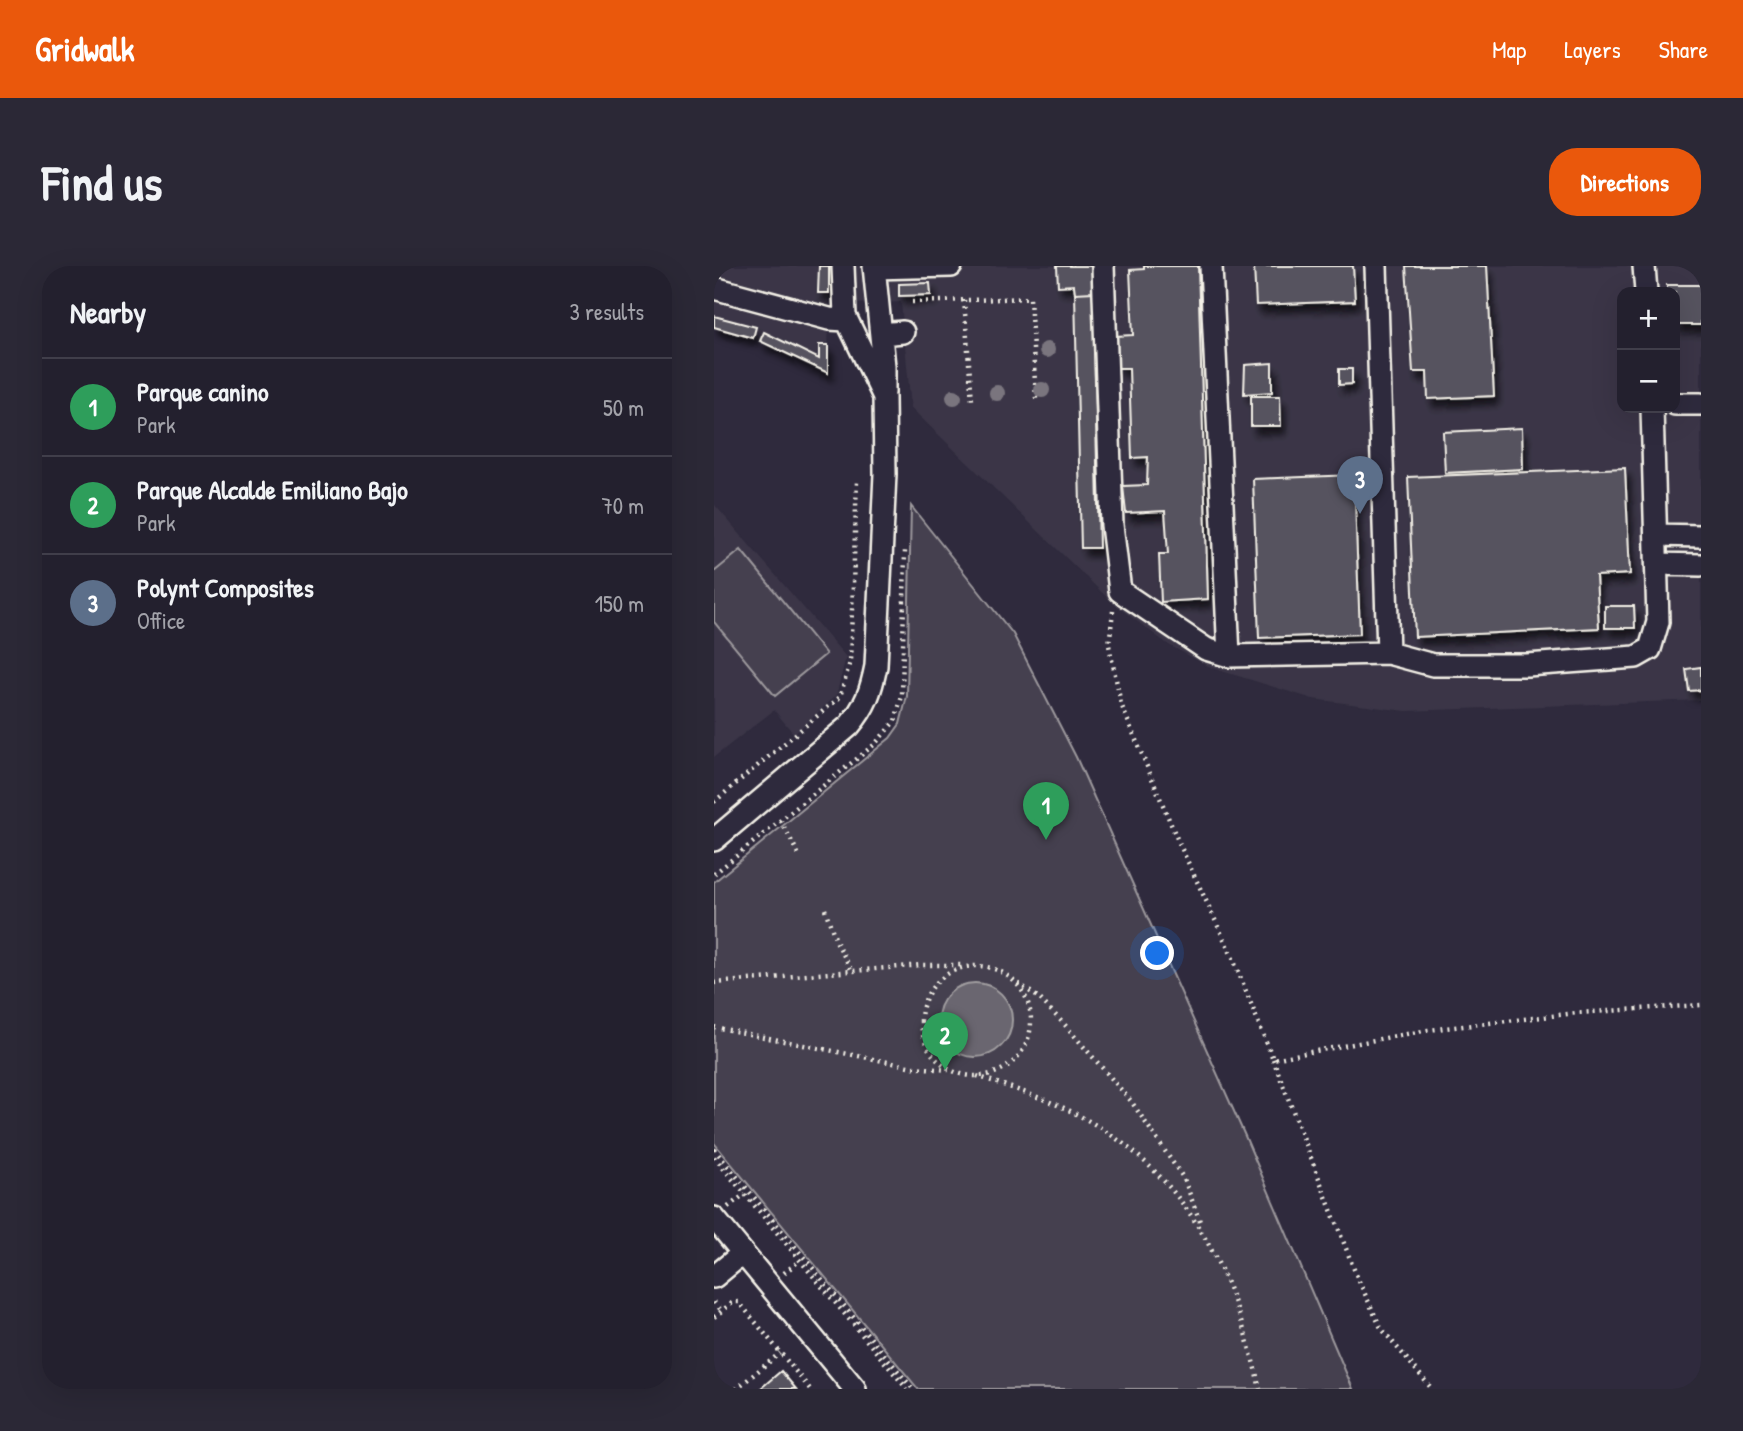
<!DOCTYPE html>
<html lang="en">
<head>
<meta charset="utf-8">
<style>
	:root { --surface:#23202e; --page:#2b2836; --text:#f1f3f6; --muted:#a3a3aa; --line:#403e4a; --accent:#ea580c }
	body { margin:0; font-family:"Patrick Hand",sans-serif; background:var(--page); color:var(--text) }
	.controls { position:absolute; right:21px; top:21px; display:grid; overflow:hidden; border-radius:14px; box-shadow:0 7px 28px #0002 }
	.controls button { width:63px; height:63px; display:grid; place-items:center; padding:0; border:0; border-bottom:2px solid var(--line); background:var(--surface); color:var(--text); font:35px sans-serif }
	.you { position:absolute; left:444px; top:688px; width:24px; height:24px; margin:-18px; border:5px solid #fff; border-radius:50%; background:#1a73e8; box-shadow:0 0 0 10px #1a73e833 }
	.badge { display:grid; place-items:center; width:46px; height:46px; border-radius:50%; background:var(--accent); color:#fff; font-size:23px; font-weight:700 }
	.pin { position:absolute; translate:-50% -58px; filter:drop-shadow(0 2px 4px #0008) }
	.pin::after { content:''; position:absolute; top:37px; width:24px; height:21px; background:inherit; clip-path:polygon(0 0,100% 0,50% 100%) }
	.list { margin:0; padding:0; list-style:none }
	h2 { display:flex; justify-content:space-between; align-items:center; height:91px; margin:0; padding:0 28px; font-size:30px }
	h2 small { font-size:23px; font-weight:400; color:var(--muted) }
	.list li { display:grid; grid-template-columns:46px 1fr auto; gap:21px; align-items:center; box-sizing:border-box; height:98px; padding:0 28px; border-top:2px solid var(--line) }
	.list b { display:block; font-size:26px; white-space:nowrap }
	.list p { margin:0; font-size:23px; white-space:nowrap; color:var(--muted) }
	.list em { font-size:23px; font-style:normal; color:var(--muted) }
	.map { position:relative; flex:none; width:987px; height:1123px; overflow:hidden; border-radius:28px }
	header { display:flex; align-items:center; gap:42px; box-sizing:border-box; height:98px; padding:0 35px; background:var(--accent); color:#fff }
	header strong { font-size:33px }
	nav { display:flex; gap:38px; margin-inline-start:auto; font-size:24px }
	.intro { display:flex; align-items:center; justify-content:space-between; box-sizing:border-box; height:168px; padding:0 42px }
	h1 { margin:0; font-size:49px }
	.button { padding:18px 32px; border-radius:28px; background:var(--accent); color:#fff; font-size:24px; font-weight:700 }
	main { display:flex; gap:42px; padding:0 42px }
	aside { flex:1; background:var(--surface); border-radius:28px; box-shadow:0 7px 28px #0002 }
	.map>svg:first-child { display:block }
	.built { fill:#3b3647; fill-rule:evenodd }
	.green { fill:#454050; stroke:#9c989c; stroke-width:2 }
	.water { fill:#6a6670; stroke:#a19ea0; stroke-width:2 }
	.building { fill:#56525f; stroke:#f4f1e8; stroke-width:2; filter:url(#shadow) }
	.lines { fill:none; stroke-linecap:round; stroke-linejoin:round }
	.minor-casing { stroke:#f4f1e8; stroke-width:26 }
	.path { stroke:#f4f1e8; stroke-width:4.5; stroke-dasharray:2 5; stroke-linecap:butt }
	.minor { stroke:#2f2a3d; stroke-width:21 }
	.tree { fill:#7a757e }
</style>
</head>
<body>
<header>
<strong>Gridwalk</strong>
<nav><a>Map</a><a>Layers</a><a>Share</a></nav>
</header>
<div class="intro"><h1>Find us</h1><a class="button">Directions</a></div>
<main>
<aside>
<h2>Nearby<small>3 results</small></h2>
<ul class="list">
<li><span class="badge" style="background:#2e9e5b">1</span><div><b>Parque canino</b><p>Park</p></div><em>50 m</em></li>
<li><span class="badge" style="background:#2e9e5b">2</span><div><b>Parque Alcalde Emiliano Bajo</b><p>Park</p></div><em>70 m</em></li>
<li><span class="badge" style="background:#5c6f8a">3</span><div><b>Polynt Composites</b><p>Office</p></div><em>150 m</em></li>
</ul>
</aside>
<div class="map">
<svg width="987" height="1123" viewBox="0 0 987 1123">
	<defs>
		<filter id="shadow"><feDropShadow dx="4.5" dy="8" stdDeviation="3.5" flood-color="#0009"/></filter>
	</defs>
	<rect width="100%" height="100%" fill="#2f2a3d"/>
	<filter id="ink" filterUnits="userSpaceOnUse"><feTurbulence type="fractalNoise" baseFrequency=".0143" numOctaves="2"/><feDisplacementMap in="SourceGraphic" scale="14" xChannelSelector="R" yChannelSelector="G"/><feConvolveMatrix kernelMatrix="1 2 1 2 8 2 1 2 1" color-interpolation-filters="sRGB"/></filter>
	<g filter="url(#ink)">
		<path class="built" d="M0,0H115L114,107L46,75L0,61Z
			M138,0H987V434L692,445L599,433L498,402L455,379L400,338L197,142L187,36L139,38ZM908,26H961V142H908Z
			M0,238L132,391L122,430L80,468L60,444L0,491Z"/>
		<path class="green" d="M197,240L299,368L362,491L531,870L639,1123H204L0,877V616L176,472L186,458L193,430Z
			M27,284L112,388L61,430L0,356V306Z"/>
		<path class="water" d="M224 754a37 37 0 1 1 74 0a37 37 0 1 1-74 0Z"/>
		<path class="building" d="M105,0H115V27H104Z
			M343,0H378L379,26L361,27L360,19L344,20Z
			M430,0H484L494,333L447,336L445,288H454L451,245L412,247L409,220L433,219L434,191L418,192L415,102H404L402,70L419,69L416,4L430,3Z
			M540,0H639L641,35L542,39Z
			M692,0H773L780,130L714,133L713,106H699Z
			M216,17L217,29L185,30V18Z
			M953,19H987V59H961V26H953Z
			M379,26L385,282H367L361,27Z
			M0,50L42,61L39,72L0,61Z
			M50,66L105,93V79H114V107L46,75Z
			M558,97V126L530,128L531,99Z
			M625,103H638V118L625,119Z
			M537,130H566L567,160H537Z
			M808,162L809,203L731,207L729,166Z
			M911,202L916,308L882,310L885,362L701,371L694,211Z
			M640,209L646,368L545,372L539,213Z
			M891,340H920L921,362H891Z
			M987,401V424L975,425L972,403Z
			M67,1105L82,1123H46Z"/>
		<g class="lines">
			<defs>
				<path id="minor" d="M160,0L170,100V127
					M389,0L398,259L406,325L492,383L515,390
					M497,0L515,390L674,387
					M662,0L674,387L719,399H813L922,391L936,383L944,356L938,142
					M930,0L932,26
					M160,2L237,0
					M0,22L115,53L132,54
					M167,68L189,66
					M961,138H987
					M942,269L987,270
					M943,298L987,299
					M0,574L135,460C152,440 157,425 162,400L171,208L170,131L131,50L129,0
					M0,952L141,1123
					M0,1011L29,987"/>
			</defs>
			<use href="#minor" class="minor-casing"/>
			<path class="path" d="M250,34L258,135
				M198,36L316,32L322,133
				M399,345L395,379L407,438L464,575L518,690L559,793L714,764L863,747L987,739
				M0,536L126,431L136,396L143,215
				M67,555L86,591
				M0,608L161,478L181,455L188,430L191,285
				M111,643L122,675L138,705
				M207 755a55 55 0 1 1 110 0a55 55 0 1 1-110 0Z
				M0,717L208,699H247
				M304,717L325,732L351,759L417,835L470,913L487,958
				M0,761L199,801L235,804
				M559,793L643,1011L667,1062L718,1123
				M263,810C291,820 321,829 348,841C470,898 517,999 546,1123
				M0,883L199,1123
				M0,891L193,1123
				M14,941L31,928
				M70,1007L85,995
				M0,1036L8,1045
				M0,1051L19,1036H25L96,1123
				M22,1123L66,1087"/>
			<use href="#minor" class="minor"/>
		</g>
		<g class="tree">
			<circle cx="333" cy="84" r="8"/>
			<circle cx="328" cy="124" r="8"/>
			<circle cx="283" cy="127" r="8"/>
			<circle cx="240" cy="131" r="8"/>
		</g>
	</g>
</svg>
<div class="controls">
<button>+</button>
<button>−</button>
</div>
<div class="you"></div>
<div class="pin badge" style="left:332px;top:574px;background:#2e9e5b">1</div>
<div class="pin badge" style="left:231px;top:804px;background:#2e9e5b">2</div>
<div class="pin badge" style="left:646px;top:248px;background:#5c6f8a">3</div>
</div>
</main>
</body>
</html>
